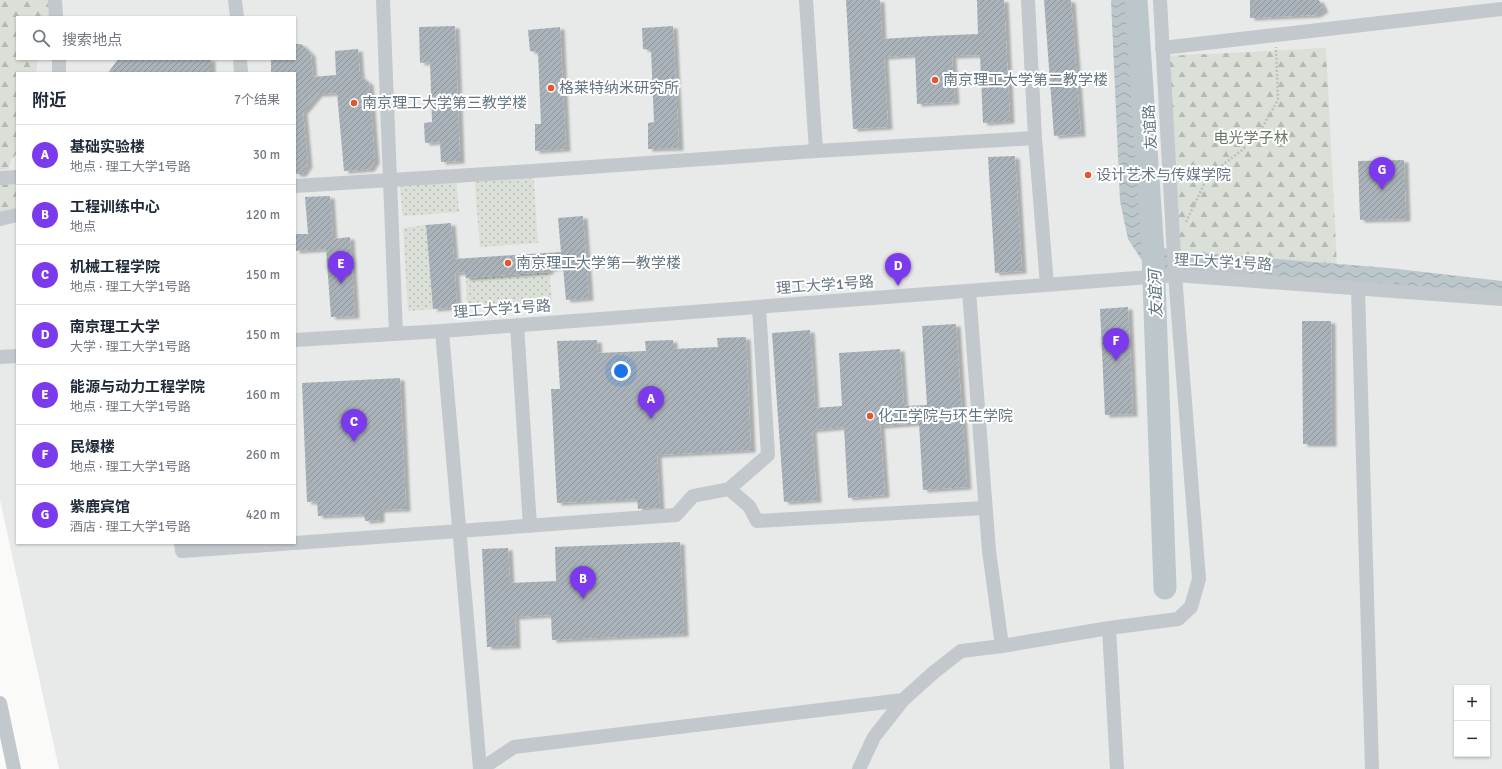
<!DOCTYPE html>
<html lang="zh">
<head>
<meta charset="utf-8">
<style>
	:root { --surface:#fff; --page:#f2f2f3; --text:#1f2937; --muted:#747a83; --line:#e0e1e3; --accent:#7c3aed }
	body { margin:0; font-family:Signika,"Noto Sans SC",sans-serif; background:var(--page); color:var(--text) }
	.controls { position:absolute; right:12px; bottom:12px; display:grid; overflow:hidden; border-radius:0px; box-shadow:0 1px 3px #0004 }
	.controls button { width:36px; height:36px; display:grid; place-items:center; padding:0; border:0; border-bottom:1px solid var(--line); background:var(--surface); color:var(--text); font:20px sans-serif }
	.you { position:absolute; left:621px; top:371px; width:14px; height:14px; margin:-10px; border:3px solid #fff; border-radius:50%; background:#1a73e8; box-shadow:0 0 0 6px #1a73e833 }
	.badge { display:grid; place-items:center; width:26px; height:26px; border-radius:50%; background:var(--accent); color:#fff; font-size:13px; font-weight:700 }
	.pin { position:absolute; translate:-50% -33px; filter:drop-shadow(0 1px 2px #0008) }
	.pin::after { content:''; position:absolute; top:21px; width:14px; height:12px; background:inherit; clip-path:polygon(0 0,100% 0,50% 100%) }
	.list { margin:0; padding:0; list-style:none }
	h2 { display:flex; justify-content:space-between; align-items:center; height:52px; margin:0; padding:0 16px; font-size:17px }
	h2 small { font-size:13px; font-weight:400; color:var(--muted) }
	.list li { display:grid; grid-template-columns:26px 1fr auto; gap:12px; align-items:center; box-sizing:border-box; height:60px; padding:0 16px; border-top:1px solid var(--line) }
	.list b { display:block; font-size:15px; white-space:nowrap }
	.list p { margin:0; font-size:13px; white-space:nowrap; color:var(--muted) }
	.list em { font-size:13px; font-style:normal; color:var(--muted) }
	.icon { flex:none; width:22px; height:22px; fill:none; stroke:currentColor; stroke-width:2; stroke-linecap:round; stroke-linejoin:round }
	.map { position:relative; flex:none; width:1502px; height:769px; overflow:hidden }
	.search { position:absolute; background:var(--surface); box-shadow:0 1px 3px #0004; left:16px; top:16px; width:280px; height:44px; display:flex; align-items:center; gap:10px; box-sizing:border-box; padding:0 14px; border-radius:0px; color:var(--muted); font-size:15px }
	.panel { position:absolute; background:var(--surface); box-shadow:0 1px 3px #0004; left:16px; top:72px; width:280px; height:472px; border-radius:0px }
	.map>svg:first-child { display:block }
	.built { fill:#e8e9e9; fill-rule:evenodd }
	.forest { fill:url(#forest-firs) }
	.park { fill:url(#park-dots) }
	.water { fill:url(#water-waves) }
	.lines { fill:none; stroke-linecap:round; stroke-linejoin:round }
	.river { stroke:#bbc7cb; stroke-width:23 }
	.building { fill:url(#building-hatch); filter:url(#shadow) }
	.path { stroke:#bbbfc2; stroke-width:2.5; stroke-dasharray:2 2; stroke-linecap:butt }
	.minor { stroke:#c3c8cc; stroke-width:14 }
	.poi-dot { fill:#e4572e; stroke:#fff; stroke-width:1.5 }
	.labels { text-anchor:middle; stroke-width:4; stroke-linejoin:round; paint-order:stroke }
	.poi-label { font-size:15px; fill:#657683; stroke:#fff; text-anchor:start }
	.street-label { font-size:15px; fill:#657683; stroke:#fff }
	.park-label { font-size:15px; fill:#687a64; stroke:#fff }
	.water-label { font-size:16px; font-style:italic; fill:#60757c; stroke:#fff }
</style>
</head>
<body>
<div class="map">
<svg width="1502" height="769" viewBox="0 0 1502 769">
	<defs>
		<pattern id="forest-firs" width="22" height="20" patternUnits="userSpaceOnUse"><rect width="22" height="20" fill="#dadfd7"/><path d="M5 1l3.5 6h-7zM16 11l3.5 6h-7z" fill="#b4b9b4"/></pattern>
		<pattern id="park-dots" width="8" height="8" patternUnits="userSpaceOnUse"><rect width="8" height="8" fill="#dadfd7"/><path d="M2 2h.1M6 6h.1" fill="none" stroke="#b4b9b4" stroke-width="1.8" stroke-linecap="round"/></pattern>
		<pattern id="water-waves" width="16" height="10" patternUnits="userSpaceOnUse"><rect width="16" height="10" fill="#bbc7cb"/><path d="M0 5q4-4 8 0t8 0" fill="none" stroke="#9ca6aa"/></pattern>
		<pattern id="building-hatch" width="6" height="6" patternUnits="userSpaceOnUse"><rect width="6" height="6" fill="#aab3b9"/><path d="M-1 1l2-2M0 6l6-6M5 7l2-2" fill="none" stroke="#8e969c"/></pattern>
		<filter id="shadow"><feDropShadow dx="4.5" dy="2.5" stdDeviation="1" flood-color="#0004"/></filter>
	</defs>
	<rect width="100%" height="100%" fill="#fafaf8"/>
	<path class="built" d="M0,0H1502V769H59L0,500ZM17,17H295V59H17ZM17,73H295V543H17ZM1457,688H1487V754H1457Z"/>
	<path class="forest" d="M0,0H55L56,17H17V59H38L36,73H17V153L11,160L9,169L0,170Z
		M1326,48L1337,267L1178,250L1166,56Z
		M17,177V215L0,219V178Z"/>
	<path class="park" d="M533,171L538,243L480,247L474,175Z
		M456,176L459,212L403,216L399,180Z
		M426,225L433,309L408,311L403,228Z
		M549,272L552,302L467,307L466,278Z"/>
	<path class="water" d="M1111,0H1139L1144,212L1152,241L1159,247L1177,251L1389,268L1502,281V295L1161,269L1141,259L1128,239L1120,201Z"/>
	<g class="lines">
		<path class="river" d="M1136,0L1153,253L1165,588"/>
	</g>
	<path class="building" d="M846,0H880L882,39L930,36L978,34L977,0H1004L1010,121L983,123L980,55L952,56L955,102L917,104L915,55L884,57L888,127L853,129Z
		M1044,0H1071L1081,134L1054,136Z
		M1250,0H1319L1324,10L1316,15L1250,18Z
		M455,26L460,161L441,162L440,142L425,143L424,123L432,122L430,62L420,63L419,27Z
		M673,26L679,148L648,149V123L654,122L651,50L643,49L642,28Z
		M560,27L566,149L535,151V124H541L538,52L530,51L528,30Z
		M295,44H301L311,54L313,77L336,75L335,51L358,49L360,76L369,83L375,161L370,169L344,171L337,93L318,94L303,112L308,165L302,174H295V73H271V59H295Z
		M118,59H211V73H108Z
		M1015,156L1022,271L995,273L988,157Z
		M1404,160L1406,219L1360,220L1358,161Z
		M330,196L333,239L350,237L355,316L331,317L326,249L295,251V234H308L305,197Z
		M583,216L589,298L566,300L563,267L549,269V272L466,278L465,272L455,273L457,307L433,309L426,225L451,223L454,259L561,252L558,218Z
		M1128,307L1133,414L1105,415L1100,309Z
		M1302,321H1331L1332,444H1303Z
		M956,324L967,487L923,490L919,423L880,426L885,495L848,498L844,427L812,430L817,500L784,502L772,333L810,330L815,408L842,406L839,353L900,349L904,406L927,405L922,326Z
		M746,337L751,450L657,455L660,508L638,509L637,499L557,503L551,389H560L557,341L597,340L598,353L646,351L645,341L673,340V349L718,347L717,338Z
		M400,378L406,509L380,510V520L365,521L364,514L318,516L317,501L307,502L302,383Z
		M680,542L684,634L552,640L551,615L515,617L516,646L487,647L482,549L508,548L510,583L556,581L555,547Z"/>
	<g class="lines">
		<path class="path" d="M1186,222L1208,176L1242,150L1260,131L1278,100L1276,47"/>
		<path class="minor" d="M55,0L56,17
			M235,0L237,17
			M383,0L396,334
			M806,0L816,151
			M1028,0L1035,138L1047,285
			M1162,48L1502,9
			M59,59V73
			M240,59L241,73
			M0,178L17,177
			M295,186L533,171L816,151L1035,138
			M0,219L17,215
			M1358,289L1372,769
			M969,291L989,551L1002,646
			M517,325L530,526
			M442,331L480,769
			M295,340L442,331L1175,275L1502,299
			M0,357L17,356
			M729,489L768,455L759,307
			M181,543L182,551L294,543
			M295,543L676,515L693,496L729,489L749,506L757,521L985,508
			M1109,628L1117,769
			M0,703L14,769
			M481,769L514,747L903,700
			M859,769L874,737L903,700L933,673L961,651L1002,646L1109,628L1178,619L1191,607L1199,579L1175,275L1160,0"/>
	</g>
	<g class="poi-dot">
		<circle cx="935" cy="80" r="4"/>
		<circle cx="551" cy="88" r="4"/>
		<circle cx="354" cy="103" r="4"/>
		<circle cx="1088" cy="175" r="4"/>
		<circle cx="508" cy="263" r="4"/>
		<circle cx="870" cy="416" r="4"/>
	</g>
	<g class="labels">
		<g class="poi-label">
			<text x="943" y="85">南京理工大学第二教学楼</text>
			<text x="559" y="93">格莱特纳米研究所</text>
			<text x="362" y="108">南京理工大学第三教学楼</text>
			<text x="1096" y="180">设计艺术与传媒学院</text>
			<text x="516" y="268">南京理工大学第一教学楼</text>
			<text x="878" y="421">化工学院与环生学院</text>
		</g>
		<g class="street-label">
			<text transform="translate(1150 127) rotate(-93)" y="5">友谊路</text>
			<text transform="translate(1223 262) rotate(3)" y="5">理工大学1号路</text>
			<text transform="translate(825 285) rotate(-4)" y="5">理工大学1号路</text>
			<text transform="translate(502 309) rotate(-4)" y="5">理工大学1号路</text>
		</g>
		<g class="park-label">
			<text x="1251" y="143">电光学子林</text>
		</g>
		<g class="water-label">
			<text transform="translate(1155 294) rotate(-92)" y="6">友谊河</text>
		</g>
	</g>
</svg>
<div class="controls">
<button>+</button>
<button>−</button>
</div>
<div class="you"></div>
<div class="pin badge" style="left:651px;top:419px">A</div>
<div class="pin badge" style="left:583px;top:599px">B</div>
<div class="pin badge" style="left:354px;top:442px">C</div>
<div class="pin badge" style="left:898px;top:286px">D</div>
<div class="pin badge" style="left:341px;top:284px">E</div>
<div class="pin badge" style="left:1116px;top:361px">F</div>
<div class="pin badge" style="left:1382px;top:190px">G</div>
<div class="search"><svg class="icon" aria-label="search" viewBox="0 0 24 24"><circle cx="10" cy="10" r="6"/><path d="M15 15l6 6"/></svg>搜索地点</div>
<section class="panel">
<h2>附近<small>7个结果</small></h2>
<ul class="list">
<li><span class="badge">A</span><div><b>基础实验楼</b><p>地点 · 理工大学1号路</p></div><em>30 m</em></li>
<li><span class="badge">B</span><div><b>工程训练中心</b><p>地点</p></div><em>120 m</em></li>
<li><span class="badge">C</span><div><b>机械工程学院</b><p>地点 · 理工大学1号路</p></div><em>150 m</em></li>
<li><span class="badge">D</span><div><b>南京理工大学</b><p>大学 · 理工大学1号路</p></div><em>150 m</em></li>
<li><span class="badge">E</span><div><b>能源与动力工程学院</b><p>地点 · 理工大学1号路</p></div><em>160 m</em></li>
<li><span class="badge">F</span><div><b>民爆楼</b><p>地点 · 理工大学1号路</p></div><em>260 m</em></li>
<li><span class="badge">G</span><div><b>紫鹿宾馆</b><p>酒店 · 理工大学1号路</p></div><em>420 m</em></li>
</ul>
</section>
</div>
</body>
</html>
